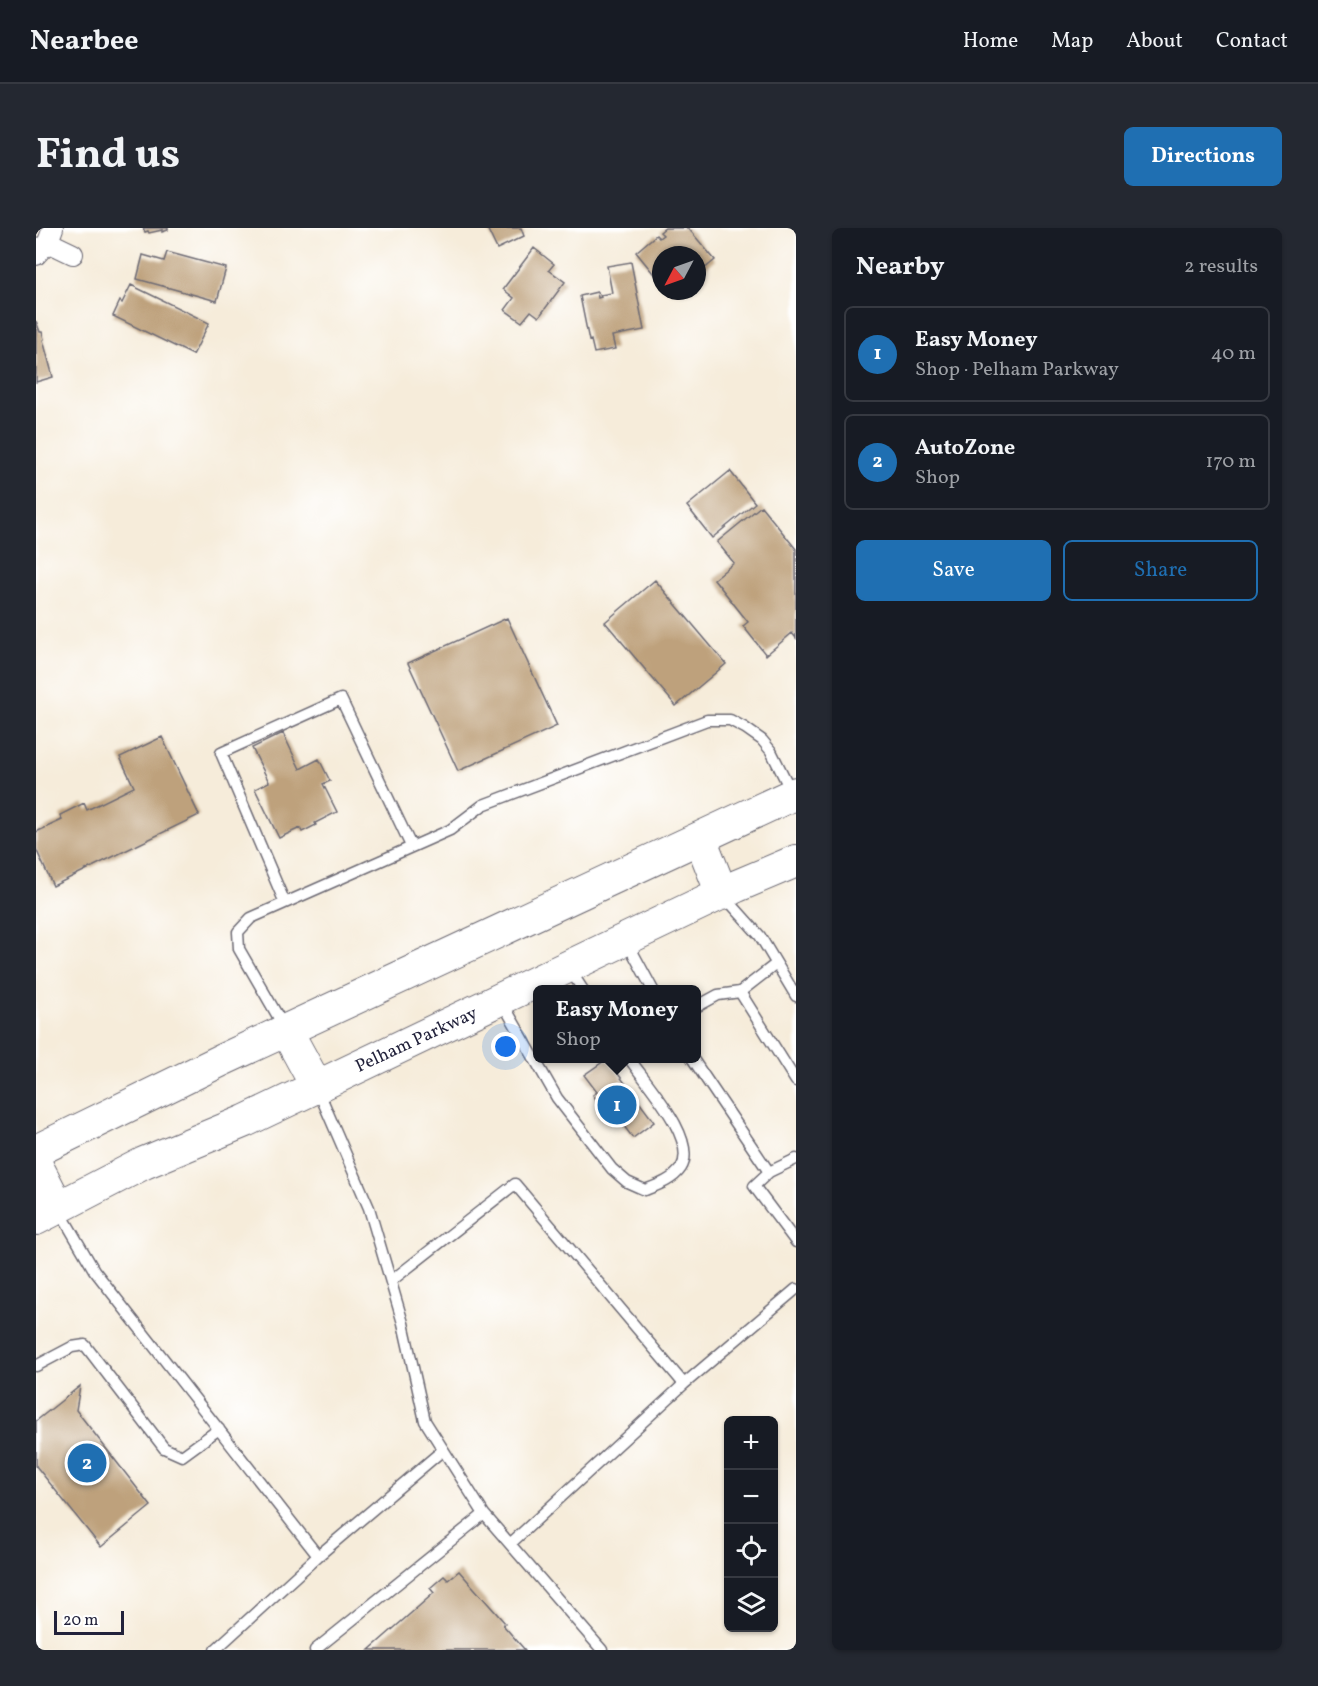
<!DOCTYPE html>
<html lang="en">
<head>
<meta charset="utf-8">
<style>
	:root { --surface:#171b24; --page:#242831; --text:#f1f3f6; --muted:#9ea1a6; --line:#363941; --accent:#1f6fb2 }
	body { margin:0; font-family:Vollkorn,serif; background:var(--page); color:var(--text) }
	.controls { position:absolute; right:18px; bottom:18px; display:grid; overflow:hidden; border-radius:9px; box-shadow:0 2px 4px #0004 }
	.controls button { width:54px; height:54px; display:grid; place-items:center; padding:0; border:0; border-bottom:2px solid var(--line); background:var(--surface); color:var(--text); font:30px sans-serif }
	.compass { position:absolute; left:616px; top:18px; width:54px; height:54px; border-radius:50%; background:var(--surface); box-shadow:0 2px 4px #0004; rotate:229deg }
	.scale { position:absolute; left:18px; bottom:15px; width:70px; box-sizing:border-box; padding-left:6px; border:3px solid #22223b; border-top:0; font-size:16px; line-height:21px; white-space:nowrap; color:#22223b; -webkit-text-stroke:4px #fff; paint-order:stroke }
	.you { position:absolute; left:470px; top:819px; width:21px; height:21px; margin:-15px; border:4px solid #fff; border-radius:50%; background:#1a73e8; box-shadow:0 0 0 9px #1a73e833 }
	.badge { display:grid; place-items:center; width:39px; height:39px; border-radius:50%; background:var(--accent); color:#fff; font-size:20px; font-weight:700 }
	.pin { position:absolute; translate:-50% -50%; border:3px solid #fff; box-shadow:0 2px 6px #0006 }
	.popup { position:absolute; left:497px; top:757px; width:168px; height:78px; box-sizing:border-box; display:grid; place-content:center; border-radius:9px; background:var(--surface); filter:drop-shadow(0 2px 4px #0005); font-size:20px; white-space:nowrap; color:var(--muted) }
	.popup b { font-size:22px; color:var(--text) }
	.popup::after { content:''; position:absolute; left:50%; top:100%; margin-left:-12px; border:12px solid transparent; border-top-color:var(--surface) }
	.list { margin:0; padding:0; list-style:none }
	h2 { display:flex; justify-content:space-between; align-items:center; height:78px; margin:0; padding:0 24px; font-size:26px }
	h2 small { font-size:20px; font-weight:400; color:var(--muted) }
	.list li { display:grid; grid-template-columns:39px 1fr auto; gap:18px; align-items:center; box-sizing:border-box; height:96px; margin:0 12px 12px; padding:0 12px; border:2px solid var(--line); border-radius:9px }
	.list b { display:block; font-size:22px; white-space:nowrap }
	.list p { margin:0; font-size:20px; white-space:nowrap; color:var(--muted) }
	.list em { font-size:20px; font-style:normal; color:var(--muted) }
	.actions { display:flex; gap:12px; padding:18px 24px }
	.actions a { flex:1; padding:14px 0; border:2px solid var(--accent); border-radius:9px; text-align:center; font-size:21px; color:var(--accent) }
	.actions .main { background:var(--accent); color:#fff }
	.icon { flex:none; width:33px; height:33px; fill:none; stroke:currentColor; stroke-width:2; stroke-linecap:round; stroke-linejoin:round }
	.map { position:relative; flex:none; width:760px; height:1422px; overflow:hidden; border-radius:9px }
	header { display:flex; align-items:center; gap:36px; box-sizing:border-box; height:84px; padding:0 30px; background:var(--surface); border-bottom:2px solid var(--line) }
	header strong { font-size:28px }
	nav { display:flex; gap:33px; margin-inline-start:auto; font-size:21px }
	.intro { display:flex; align-items:center; justify-content:space-between; box-sizing:border-box; height:144px; padding:0 36px }
	h1 { margin:0; font-size:42px }
	.button { padding:15px 27px; border-radius:9px; background:var(--accent); color:#fff; font-size:21px; font-weight:700 }
	main { display:flex; gap:36px; padding:0 36px }
	aside { flex:1; background:var(--surface); border-radius:9px; box-shadow:0 2px 4px #0004 }
	.map>svg:first-child { display:block }
	.building { fill:#bea17b }
	.lines { fill:none; stroke-linecap:round; stroke-linejoin:round }
	.lane-casing { stroke:#6c6973; stroke-width:13 }
	.street-casing { stroke:#6c6973; stroke-width:22 }
	.primary-casing { stroke:#6c6973; stroke-width:34 }
	.lane { stroke:#fff; stroke-width:10 }
	.street { stroke:#fff; stroke-width:20 }
	.primary { stroke:#fff; stroke-width:32 }
	.labels { text-anchor:middle; stroke-width:4.5; stroke-linejoin:round; paint-order:stroke }
	.street-label { font-size:18px; fill:#22223b; stroke:#fff }
</style>
</head>
<body>
<header>
<strong>Nearbee</strong>
<nav><a>Home</a><a>Map</a><a>About</a><a>Contact</a></nav>
</header>
<div class="intro"><h1>Find us</h1><a class="button">Directions</a></div>
<main>
<div class="map">
<svg width="760" height="1422" viewBox="0 0 760 1422">
	<rect width="100%" height="100%" fill="#fff"/>
	<filter id="ink" filterUnits="userSpaceOnUse"><feTurbulence type="fractalNoise" baseFrequency=".0167" numOctaves="2"/><feDisplacementMap in="SourceGraphic" scale="12" xChannelSelector="R" yChannelSelector="G"/><feConvolveMatrix kernelMatrix="1 2 1 2 8 2 1 2 1" color-interpolation-filters="sRGB"/></filter>
	<filter id="wash" filterUnits="userSpaceOnUse"><feTurbulence type="fractalNoise" baseFrequency=".008" numOctaves="4" result="noise"/><feDisplacementMap in="SourceGraphic" scale="24" xChannelSelector="R" yChannelSelector="G"/><feGaussianBlur stdDeviation="1.35" result="paint"/><feColorMatrix in="noise" values="0 0 0 0 0 0 0 0 0 0 0 0 0 0 0 0 0 1.4 0 .05"/><feComposite in="paint" operator="in"/></filter>
	<g filter="url(#wash)">
		<rect width="100%" height="100%" fill="#f6ecda"/>
		<g id="blocks">
			<path class="building" d="M107,0H132V2L126,4V2L113,5L112,3L109,4Z
				M451,0H485L488,8L461,21Z
				M629,0H652L679,32L661,47V27H625V55L600,24L620,7L623,10L627,7L624,4Z
				M498,20L518,36L513,42L529,54L503,89L495,83L486,94L469,82L478,70L467,61Z
				M131,24L190,40L181,73L101,51L107,27L128,33Z
				M595,34L608,102L576,108L579,121L558,125L555,112L553,113L544,68L561,64L562,70L565,69L564,67L576,65L571,38Z
				M95,57L173,95L157,127L77,88L84,73L86,75Z
				M0,93L4,104H6L8,111L7,112L17,149L0,154Z
				M694,243L719,275L676,310L651,278Z
				M725,278L760,321V410L756,405L730,427L707,398L712,394L678,351L698,335L681,314Z
				M619,352L690,436L640,478L569,394Z
				M471,390L521,498L422,543L372,435Z
				M247,505L264,541L283,531L294,553L287,556L301,584L279,595L280,597L266,604L264,600L243,610L219,561L233,554L216,520Z
				M126,509L163,587L17,658L0,621V604L26,592L24,587L48,575L51,582L98,559L84,529Z
				M571,831L618,894L597,910L578,885L573,889L557,867L561,864L548,847Z
				M44,1158L40,1182L115,1278L65,1319L0,1238V1193Z
				M423,1343L469,1395L467,1397L489,1422H333L398,1365L394,1360L408,1348L412,1352Z"/>
		</g>
	</g>
	<g filter="url(#ink)">
		<use href="#blocks" fill-opacity="0" stroke="#6c6973" stroke-width="1.5"/>
		<g class="lines">
			<defs>
				<path id="lane" d="M689,669L724,708L760,768
					M249,675L185,525L305,471L375,618
					M591,714L617,762
					M534,742L547,762
					M704,764L760,853
					M466,774L521,870L576,941L591,954L609,962C622,957 637,952 645,940C663,912 609,854 593,830
					M660,779L682,767L704,764L740,736
					M248,799L203,721L202,704L215,690L414,602L447,577L671,492H694L709,500L726,512L735,523L756,565
					M656,830L733,944
					M282,862L333,980L367,1095L389,1193L448,1286
					M760,931L733,944L718,958L760,1014
					M23,982L58,1042L282,1328L179,1422
					M355,1053L479,956L648,1156L760,1061
					M0,1138L36,1119L49,1117L128,1220L146,1228L183,1201
					M474,1316L648,1156
					M282,1328L407,1222
					M279,1422L448,1286L566,1422"/>
				<path id="street" d="M12,14L37,26
					M0,27L12,14L17,0"/>
				<path id="primary" d="M664,610L686,666
					M250,802L281,859
					M0,923L186,832L760,565
					M0,936L22,979
					M0,991L108,935L209,893L701,658L760,633"/>
			</defs>
			<use href="#lane" class="lane-casing"/>
			<use href="#street" class="street-casing"/>
			<use href="#primary" class="primary-casing"/>
			<use href="#lane" class="lane"/>
			<use href="#street" class="street"/>
			<use href="#primary" class="primary"/>
		</g>
	</g>
	<g class="labels">
		<g class="street-label">
			<text transform="translate(380 811) rotate(-25)" y="6">Pelham Parkway</text>
		</g>
	</g>
</svg>
<div class="controls">
<button>+</button>
<button>−</button>
<button><svg class="icon" aria-label="locate" viewBox="0 0 24 24"><circle cx="12" cy="12" r="6"/><path d="M12 2v4M12 18v4M2 12h4M18 12h4"/></svg></button>
<button><svg class="icon" aria-label="layers" viewBox="0 0 24 24"><path d="M12 4l9 5-9 5-9-5zM3 14l9 5 9-5"/></svg></button>
</div>
<svg class="compass" viewBox="-18 -18 36 36"><path d="M0-13l5 13h-10z" fill="#e53935"/><path d="M0 13l5-13h-10z" fill="#9ea1a6"/></svg>
<div class="scale">20 m</div>
<div class="you"></div>
<div class="pin badge" style="left:581px;top:877px">1</div>
<div class="popup"><b>Easy Money</b>Shop</div>
<div class="pin badge" style="left:51px;top:1235px">2</div>
</div>
<aside>
<h2>Nearby<small>2 results</small></h2>
<ul class="list">
<li><span class="badge">1</span><div><b>Easy Money</b><p>Shop · Pelham Parkway</p></div><em>40 m</em></li>
<li><span class="badge">2</span><div><b>AutoZone</b><p>Shop</p></div><em>170 m</em></li>
</ul>
<div class="actions"><a class="main">Save</a><a>Share</a></div>
</aside>
</main>
</body>
</html>
